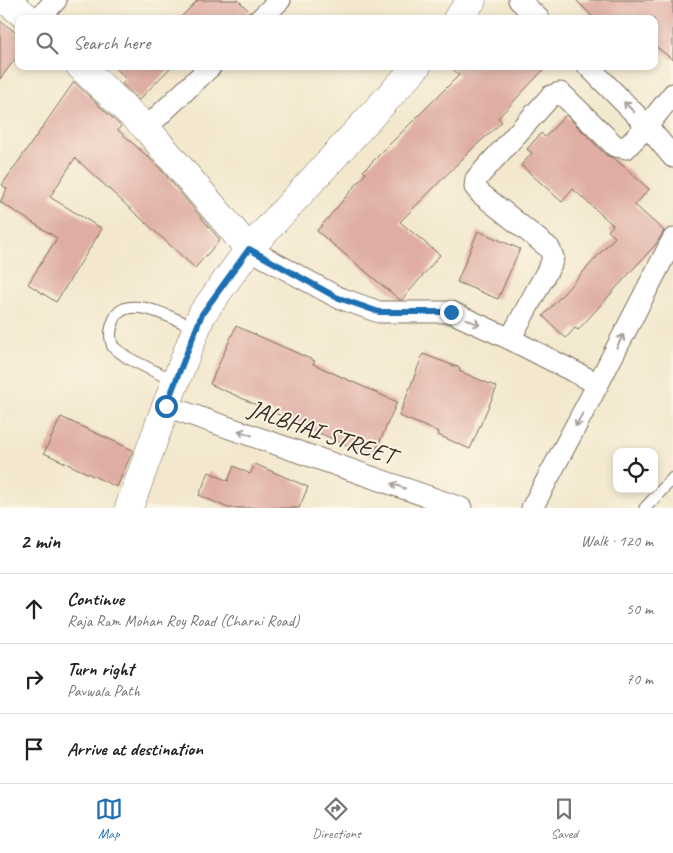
<!DOCTYPE html>
<html lang="en">
<head>
<meta charset="utf-8">
<style>
	:root { --surface:#fff; --page:#f2f2f2; --text:#202124; --muted:#757577; --line:#e0e0e0; --accent:#1f6fb2 }
	body { margin:0; font-family:Caveat,sans-serif; background:var(--page); color:var(--text) }
	.controls { position:absolute; right:15px; bottom:15px; display:grid; overflow:hidden; border-radius:10px; box-shadow:0 2px 8px #0003 }
	.controls button { width:45px; height:45px; display:grid; place-items:center; padding:0; border:0; border-bottom:1px solid var(--line); background:var(--surface); color:var(--text); font:25px sans-serif }
	.stop { position:absolute; width:15px; height:15px; margin:-11px; border:4px solid #1f6fb2; border-radius:50%; background:#fff }
	.stop.end { background:#1f6fb2; border-color:#fff; box-shadow:0 1px 5px #0008 }
	.list { margin:0; padding:0; list-style:none }
	h2 { display:flex; justify-content:space-between; align-items:center; height:65px; margin:0; padding:0 20px; font-size:21px }
	h2 small { font-size:16px; font-weight:400; color:var(--muted) }
	.list li { display:grid; grid-template-columns:32px 1fr auto; gap:15px; align-items:center; box-sizing:border-box; height:70px; padding:0 20px; border-top:1px solid var(--line) }
	.list b { display:block; font-size:19px; white-space:nowrap }
	.list p { margin:0; font-size:16px; white-space:nowrap; color:var(--muted) }
	.list em { font-size:16px; font-style:normal; color:var(--muted) }
	.icon { flex:none; width:28px; height:28px; fill:none; stroke:currentColor; stroke-width:2; stroke-linecap:round; stroke-linejoin:round }
	.map { position:relative; flex:none; width:673px; height:508px; overflow:hidden }
	.search { position:absolute; background:var(--surface); box-shadow:0 2px 8px #0003; left:15px; right:15px; top:15px; height:55px; display:flex; align-items:center; gap:12px; box-sizing:border-box; padding:0 18px; border-radius:10px; color:var(--muted); font-size:19px }
	.sheet { height:275px; background:var(--surface) }
	nav { display:flex; justify-content:space-around; align-items:center; box-sizing:border-box; height:70px; border-top:1px solid var(--line); background:var(--surface); font-size:14px; color:var(--muted) }
	nav a { display:grid; justify-items:center; gap:2px }
	nav .on { color:var(--accent) }
	.map>svg:first-child { display:block }
	.building { fill:#dfada4 }
	.lines { fill:none; stroke-linecap:round; stroke-linejoin:round }
	.lane-casing { stroke:#7b6c5c; stroke-width:13 }
	.street-casing { stroke:#7b6c5c; stroke-width:23 }
	.secondary-casing { stroke:#7b6c5c; stroke-width:29 }
	.lane { stroke:#fff; stroke-width:11 }
	.street { stroke:#fff; stroke-width:21 }
	.secondary { stroke:#fff; stroke-width:28 }
	.oneway { stroke:#a79f9a }
	.route { stroke:#1f6fb2; stroke-width:6 }
	.labels { text-anchor:middle; stroke-width:4; stroke-linejoin:round; paint-order:stroke }
	.street-label { font-size:24px; fill:#3b2a1e; stroke:#fcf5e5 }
</style>
</head>
<body>
<div class="map">
<svg width="673" height="508" viewBox="0 0 673 508">
	<rect width="100%" height="100%" fill="#fcf5e5"/>
	<filter id="ink" filterUnits="userSpaceOnUse"><feTurbulence type="fractalNoise" baseFrequency=".02" numOctaves="2"/><feDisplacementMap in="SourceGraphic" scale="10" xChannelSelector="R" yChannelSelector="G"/><feConvolveMatrix kernelMatrix="1 2 1 2 8 2 1 2 1" color-interpolation-filters="sRGB"/></filter>
	<filter id="wash" filterUnits="userSpaceOnUse"><feTurbulence type="fractalNoise" baseFrequency=".0096" numOctaves="4" result="noise"/><feDisplacementMap in="SourceGraphic" scale="20" xChannelSelector="R" yChannelSelector="G"/><feGaussianBlur stdDeviation="1.12" result="paint"/><feColorMatrix in="noise" values="0 0 0 0 0 0 0 0 0 0 0 0 0 0 0 0 0 1.4 0 .05"/><feComposite in="paint" operator="in"/></filter>
	<g filter="url(#wash)">
		<rect width="100%" height="100%" fill="#f3e8ce"/>
		<g id="blocks">
			<path class="building" d="M198,0H238L250,12L248,19H179Z
				M576,0H673V60L654,45V19H595Z
				M0,21L19,35V54L0,79Z
				M114,66H172L139,100L122,84L126,79Z
				M450,66H547L498,118L502,122L472,149L400,222L440,255L402,300H400L317,231L366,173L363,171L459,75Z
				M74,82L121,126L118,130L157,165L220,240L195,268L75,158L50,197L102,229L56,302L28,284L57,238L0,202L7,189L2,185Z
				M566,115L606,155L615,159L649,189L635,205L664,231L656,244L578,330L575,328L566,338L543,316L615,237L608,231L613,225L573,189L562,202L521,165L532,153L527,149L541,133L545,137Z
				M478,231L520,249L498,299L457,282Z
				M236,326L315,361L313,364L397,402L373,457L210,384Z
				M423,354L460,368L459,371L497,387L470,449L438,435L439,432L399,416Z
				M61,417L133,450L117,487L44,453Z
				M255,464L308,487L299,508H228L199,495L209,472L228,481L234,466L250,474Z"/>
		</g>
	</g>
	<g filter="url(#ink)">
		<use href="#blocks" fill-opacity="0" stroke="#7b6c5c" stroke-width="1"/>
		<g class="lines">
			<defs>
				<path id="lane" d="M176,382L128,358L113,347C109,337 110,330 114,320C125,290 178,321 197,329
					M645,508L673,478"/>
				<path id="street" d="M519,0L539,19
					M38,19L56,0
					M260,19L280,0
					M588,66L647,126L673,157
					M146,128L211,66
					M249,249L337,297L379,312H451L510,339L598,384L532,508
					M510,339L551,264L553,257L549,248L481,194L475,187L476,179L551,96L560,93L564,96L615,146L626,148L647,126L673,94
					M598,384L673,239
					M166,406L461,508"/>
				<path id="secondary" d="M6,0L29,19
					M457,19L472,0
					M80,66L146,128L249,249
					M129,508L166,406L202,314L249,249L417,66"/>
			</defs>
			<use href="#lane" class="lane-casing"/>
			<use href="#street" class="street-casing"/>
			<use href="#secondary" class="secondary-casing"/>
			<use href="#lane" class="lane"/>
			<use href="#street" class="street"/>
			<use href="#secondary" class="secondary"/>
		</g>
		<defs><path id="oneway-shaft" d="M-6 0H5M1.5-3L5.5 0L1.5 3" fill="none" stroke-width="1.6" stroke-linecap="round" stroke-linejoin="round" transform="scale(1.25)"/></defs>
		<g class="oneway">
			<use href="#oneway-shaft" transform="translate(629 107) rotate(-135)"/>
			<use href="#oneway-shaft" transform="translate(473 322) rotate(25)"/>
			<use href="#oneway-shaft" transform="translate(620 341) rotate(-63)"/>
			<use href="#oneway-shaft" transform="translate(579 420) rotate(118)"/>
			<use href="#oneway-shaft" transform="translate(245 433) rotate(-161)"/>
			<use href="#oneway-shaft" transform="translate(398 486) rotate(-161)"/>
		</g>
	</g>
	<g class="lines" filter="url(#ink)">
		<path class="route" d="M166,406L202,314L249,249L336,297L379,312H451"/>
	</g>
	<g class="labels">
		<g class="street-label">
			<text transform="translate(322 432) rotate(19)" y="8">JALBHAI STREET</text>
		</g>
	</g>
</svg>
<div class="controls">
<button><svg class="icon" aria-label="locate" viewBox="0 0 24 24"><circle cx="12" cy="12" r="6"/><path d="M12 2v4M12 18v4M2 12h4M18 12h4"/></svg></button>
</div>
<div class="stop" style="left:166px;top:406px"></div>
<div class="stop end" style="left:451px;top:312px"></div>
<div class="search"><svg class="icon" aria-label="search" viewBox="0 0 24 24"><circle cx="10" cy="10" r="6"/><path d="M15 15l6 6"/></svg>Search here</div>
</div>
<section class="sheet">
<h2>2 min<small>Walk · 120 m</small></h2>
<ul class="list">
<li><svg class="icon" aria-label="ahead" viewBox="0 0 24 24"><path d="M12 20V5M6 11l6-6 6 6"/></svg><div><b>Continue</b><p>Raja Ram Mohan Roy Road (Charni Road)</p></div><em>50 m</em></li>
<li><svg class="icon" aria-label="right" viewBox="0 0 24 24"><path d="M7 20v-9h11M14 6l5 5-5 5"/></svg><div><b>Turn right</b><p>Pavwala Path</p></div><em>70 m</em></li>
<li><svg class="icon" aria-label="arrive" viewBox="0 0 24 24"><path d="M6 21V4h12l-3 4 3 4H6"/></svg><div><b>Arrive at destination</b></div></li>
</ul>
</section>
<nav>
<a class="on"><svg class="icon" aria-label="map" viewBox="0 0 24 24"><path d="M3 6l6-2 6 2 6-2v14l-6 2-6-2-6 2zM9 4v14M15 6v14"/></svg>Map</a>
<a><svg class="icon" aria-label="directions" viewBox="0 0 24 24"><path d="M12 3l9 9-9 9-9-9zM9 14v-3h6M13 9l2 2-2 2"/></svg>Directions</a>
<a><svg class="icon" aria-label="saved" viewBox="0 0 24 24"><path d="M7 4h10v16l-5-4-5 4z"/></svg>Saved</a>
</nav>
</body>
</html>
